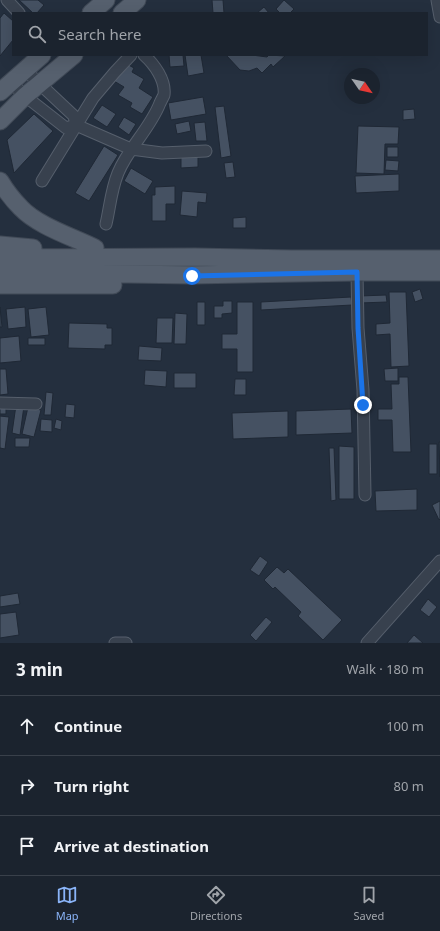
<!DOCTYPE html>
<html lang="en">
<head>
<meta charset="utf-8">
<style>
	:root { --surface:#1b232e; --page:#282f3a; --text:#f1f3f6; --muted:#a0a4aa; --line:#39404a; --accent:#8ab4f8 }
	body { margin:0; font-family:"Noto Sans",sans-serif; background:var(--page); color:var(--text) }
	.compass { position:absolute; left:344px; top:68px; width:36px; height:36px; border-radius:50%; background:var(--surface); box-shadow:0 4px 16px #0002; rotate:124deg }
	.stop { position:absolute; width:12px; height:12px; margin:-9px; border:3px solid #1a73e8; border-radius:50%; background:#fff }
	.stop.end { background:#1a73e8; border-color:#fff; box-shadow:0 1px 4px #0008 }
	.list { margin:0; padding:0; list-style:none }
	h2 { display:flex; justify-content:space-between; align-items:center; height:52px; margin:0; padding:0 16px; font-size:17px }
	h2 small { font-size:13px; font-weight:400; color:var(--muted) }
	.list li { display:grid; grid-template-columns:26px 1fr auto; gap:12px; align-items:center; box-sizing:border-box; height:60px; padding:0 16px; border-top:1px solid var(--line) }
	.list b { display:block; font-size:15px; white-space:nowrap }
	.list em { font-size:13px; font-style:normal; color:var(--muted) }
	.icon { flex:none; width:22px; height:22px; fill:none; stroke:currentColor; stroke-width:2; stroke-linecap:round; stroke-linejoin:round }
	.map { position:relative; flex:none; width:440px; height:643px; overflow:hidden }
	.search { position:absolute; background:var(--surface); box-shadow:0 4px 16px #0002; left:12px; right:12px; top:12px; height:44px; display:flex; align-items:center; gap:10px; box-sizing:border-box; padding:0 14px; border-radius:0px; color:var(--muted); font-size:15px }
	.sheet { height:232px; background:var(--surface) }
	nav { display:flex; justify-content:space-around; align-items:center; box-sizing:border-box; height:56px; border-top:1px solid var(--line); background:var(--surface); font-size:11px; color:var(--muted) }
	nav a { display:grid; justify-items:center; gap:2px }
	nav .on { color:var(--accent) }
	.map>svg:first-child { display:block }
	.building { fill:#455162; stroke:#1f2835 }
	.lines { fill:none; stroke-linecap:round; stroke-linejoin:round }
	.street-casing { stroke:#565f6c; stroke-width:13 }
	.primary-casing { stroke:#414a57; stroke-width:19 }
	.street { stroke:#38414e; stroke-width:11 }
	.primary { stroke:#56606e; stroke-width:17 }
	.route { stroke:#1a73e8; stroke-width:5 }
</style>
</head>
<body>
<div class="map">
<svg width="440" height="643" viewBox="0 0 440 643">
	<rect width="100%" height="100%" fill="#242f3e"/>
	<path class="building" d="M19,0H38L44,5L37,13H33Z
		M212,0H223L224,13H213Z
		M284,0L294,9L290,13H280L276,9Z
		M264,7L269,13H257Z
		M4,13L13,21V40L0,56V18Z
		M169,55H183L184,66L170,67Z
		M185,55H201L204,73L188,76Z
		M226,55H252L267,57L269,55L285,56L273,67L271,64L262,73L257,68L249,71L240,70Z
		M125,63L134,68L132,72L144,79L139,88L153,97L142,114L130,107L132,103L118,95L124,87L114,81L116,76L118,77L125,66Z
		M203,97L206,114L171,120L168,103Z
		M102,105L116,114L107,127L93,118Z
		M224,106L231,156L221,158L215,107Z
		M414,109L415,119L403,120V110Z
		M34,114L53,131L14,173L7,140Z
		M124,117L136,124L129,135L118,127Z
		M189,121L191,131L177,134L175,124Z
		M205,122L207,141H196L194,123Z
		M358,126L399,127L398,144H385L384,174L356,173Z
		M104,146L118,155L89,201L75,193Z
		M387,147H398V157H387Z
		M181,155H198V167L181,168Z
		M386,160L399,161L398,171L385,170Z
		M233,162L235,177L226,178L224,163Z
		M131,168L153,181L145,194L124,181Z
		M399,174V191L356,193L355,176Z
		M175,186V204H166V221H152V195H155V187Z
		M182,191L207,193L206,203L198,202L197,217L180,215Z
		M246,217V228H233V218Z
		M420,289L423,299L415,302L412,292Z
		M389,292H406L409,366L391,367L390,334L376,335V324L390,323Z
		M386,295L387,302L360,303V296Z
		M351,297L352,305L261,310V302Z
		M223,301H232V313L222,314V318H214V306H223Z
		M197,302H205V325H197Z
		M237,302H253V372H237V349H222V334H237Z
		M0,307L2,327H0Z
		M25,307L26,327L8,329L6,309Z
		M46,307L49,335L31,337L28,309Z
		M175,313L187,314L186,344H174Z
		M157,318H173L172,343H156Z
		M69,323L107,324V328H112V345H105V349L68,348Z
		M19,336L21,361L0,363V338Z
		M28,338H45V345H28Z
		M139,346L162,348L161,361L138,360Z
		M398,368V381H385L384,369Z
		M0,369H6L8,394L0,395Z
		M145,370L167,371L166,387L144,385Z
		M174,373H196V388H174Z
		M399,377H408L411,452H393L392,420H378V409H392L391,384H399Z
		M235,379H246V395H234Z
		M46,392L53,393L51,415H44Z
		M0,404L6,405V414H0Z
		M66,404L75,405L74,418L65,417Z
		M16,405L24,406L20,435L12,433Z
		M28,407L41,410L34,437L22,434Z
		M351,409L352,433L296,435V411Z
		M288,411V437L233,439L232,413Z
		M0,416L9,417L5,449L0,448Z
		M41,419L52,420V432L40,431Z
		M56,419L62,421L61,430L54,428Z
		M15,438H30L29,447H15Z
		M439,442H440V477Z
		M429,444H437V474H429Z
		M339,446L354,447V499H339Z
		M329,448H334L336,500L331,501Z
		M417,489V510L376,511L375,491Z
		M440,501V519L439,520L432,505Z
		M260,556L268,562L259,576L250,570Z
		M277,567L284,573L288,569L342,620L323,640L298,616L301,612L275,587L273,589L264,580Z
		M18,593L20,604L0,607V596Z
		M428,599L437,607L429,617L420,610Z
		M16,612L19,635L0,638V614Z
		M266,617L272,622L256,641L250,635Z
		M414,635L423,643H407Z"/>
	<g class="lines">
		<defs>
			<path id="street" d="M7,0L19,13
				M437,0L440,17
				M25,70L74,116L76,125
				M11,82L25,96L66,128L76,125L131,149L162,153L206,151
				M42,181L93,98L115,72L131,55
				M106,224C110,207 111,190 118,173C128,148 150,129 160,103C161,101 163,97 164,95C166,80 154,64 144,55
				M357,272L358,328L363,390L365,495
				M0,403L36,404
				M115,643H126
				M367,643L440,561"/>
			<path id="primary" d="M91,13L106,0
				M122,13L137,0
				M0,92L42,55
				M0,121L25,96L74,55
				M0,181C6,191 13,200 21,208C38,226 73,237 95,248
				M0,245L33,248
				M0,258L195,257L292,259H440
				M0,272L192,275L357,272H440
				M0,285H113"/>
		</defs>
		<use href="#street" class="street-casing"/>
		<use href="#primary" class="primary-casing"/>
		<use href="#street" class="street"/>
		<use href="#primary" class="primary"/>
	</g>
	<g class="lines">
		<path class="route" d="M192,276L357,272L358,328L363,405"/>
	</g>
</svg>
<svg class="compass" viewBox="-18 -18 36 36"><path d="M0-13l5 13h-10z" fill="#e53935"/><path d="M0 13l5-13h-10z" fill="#a0a4aa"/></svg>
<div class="stop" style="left:192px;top:276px"></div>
<div class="stop end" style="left:363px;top:405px"></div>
<div class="search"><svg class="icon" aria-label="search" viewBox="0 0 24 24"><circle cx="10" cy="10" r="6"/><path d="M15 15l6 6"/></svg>Search here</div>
</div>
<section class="sheet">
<h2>3 min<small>Walk · 180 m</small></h2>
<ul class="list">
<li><svg class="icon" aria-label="ahead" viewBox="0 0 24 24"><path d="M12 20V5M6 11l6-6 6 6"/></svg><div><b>Continue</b></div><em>100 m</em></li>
<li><svg class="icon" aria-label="right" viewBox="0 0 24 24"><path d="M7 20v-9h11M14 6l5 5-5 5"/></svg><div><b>Turn right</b></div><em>80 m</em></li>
<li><svg class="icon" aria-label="arrive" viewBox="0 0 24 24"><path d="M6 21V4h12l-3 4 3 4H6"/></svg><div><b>Arrive at destination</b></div></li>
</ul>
</section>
<nav>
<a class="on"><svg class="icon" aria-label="map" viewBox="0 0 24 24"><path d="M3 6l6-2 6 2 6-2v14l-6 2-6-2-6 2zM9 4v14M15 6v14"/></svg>Map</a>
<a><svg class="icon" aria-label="directions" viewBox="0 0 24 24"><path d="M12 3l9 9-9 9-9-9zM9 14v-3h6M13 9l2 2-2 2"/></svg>Directions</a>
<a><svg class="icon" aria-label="saved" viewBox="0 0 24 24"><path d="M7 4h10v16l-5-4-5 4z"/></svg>Saved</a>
</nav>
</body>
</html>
